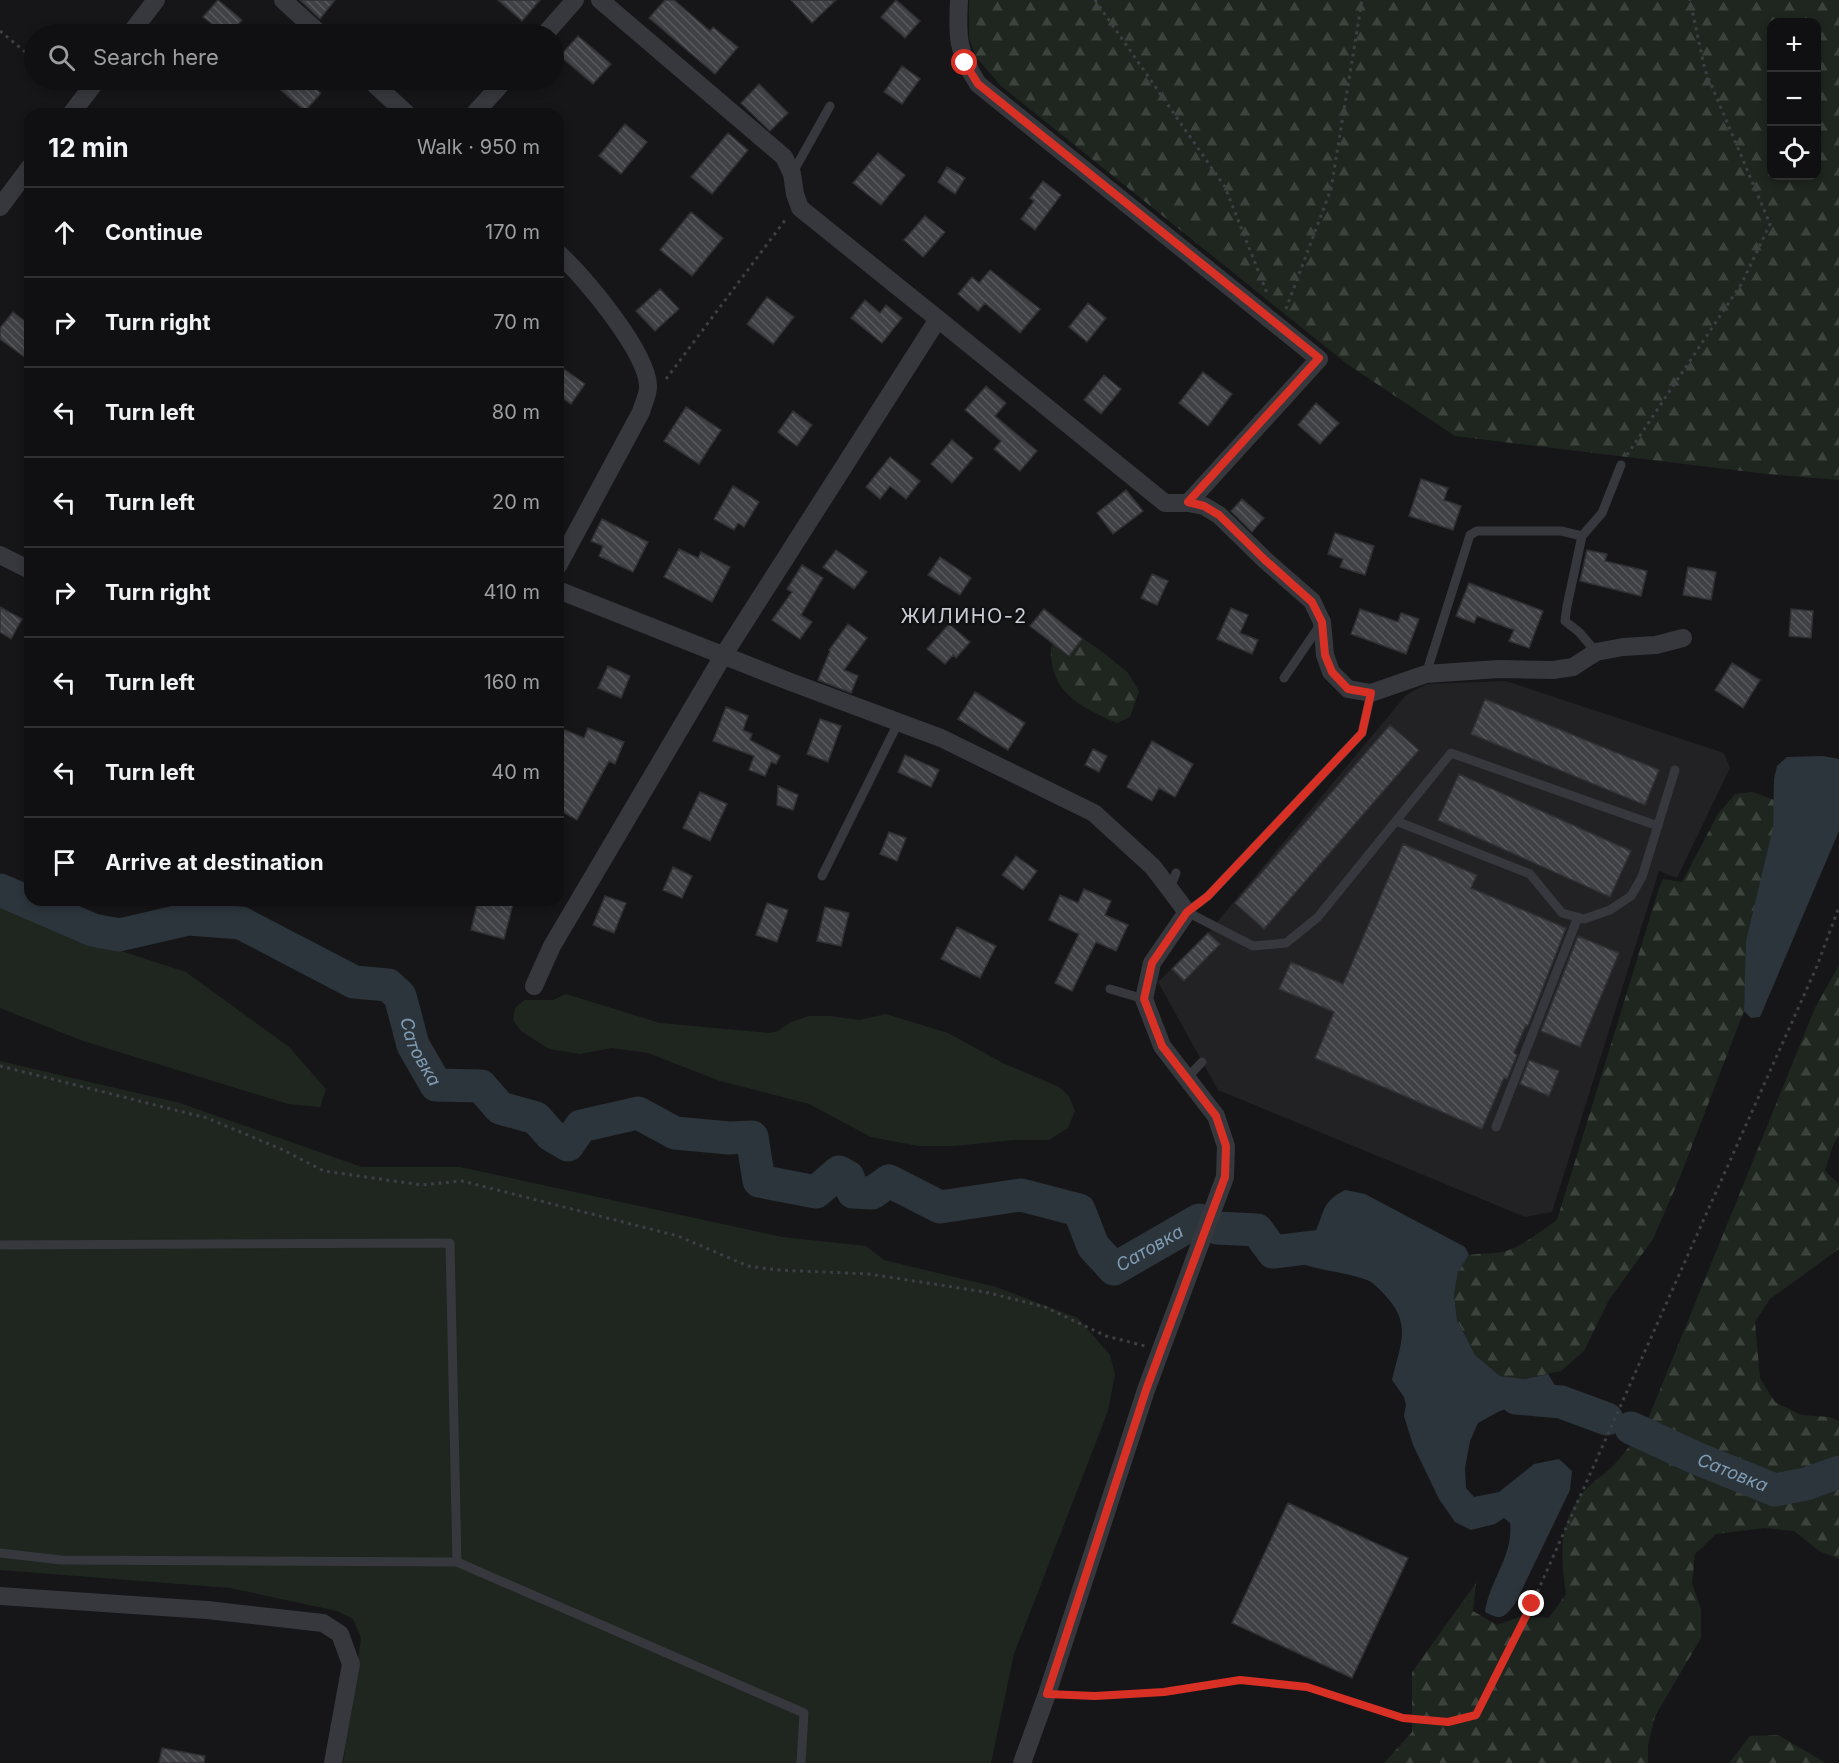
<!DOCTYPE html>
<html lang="en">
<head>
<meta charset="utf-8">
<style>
	:root { --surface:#101012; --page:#1e1e20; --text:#f1f3f6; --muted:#9c9d9f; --line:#303032 }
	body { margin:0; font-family:Inter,sans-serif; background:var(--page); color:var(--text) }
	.controls { position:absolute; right:18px; top:18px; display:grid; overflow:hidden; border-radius:12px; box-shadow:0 3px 9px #0003 }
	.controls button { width:54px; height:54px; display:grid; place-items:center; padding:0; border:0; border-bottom:2px solid var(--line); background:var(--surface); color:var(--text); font:30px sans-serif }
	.stop { position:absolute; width:18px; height:18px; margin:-14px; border:4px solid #d93025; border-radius:50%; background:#fff }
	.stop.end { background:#d93025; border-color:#fff; box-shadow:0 2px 6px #0008 }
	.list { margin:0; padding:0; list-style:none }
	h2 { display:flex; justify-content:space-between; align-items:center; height:78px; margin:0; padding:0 24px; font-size:26px }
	h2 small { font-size:20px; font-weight:400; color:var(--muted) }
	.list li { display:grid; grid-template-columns:39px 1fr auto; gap:18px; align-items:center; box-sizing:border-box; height:90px; padding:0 24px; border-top:2px solid var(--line) }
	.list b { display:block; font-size:22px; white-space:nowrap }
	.list em { font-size:20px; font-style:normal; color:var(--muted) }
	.icon { flex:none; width:33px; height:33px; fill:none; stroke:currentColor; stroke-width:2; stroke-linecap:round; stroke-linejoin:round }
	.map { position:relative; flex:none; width:1839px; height:1763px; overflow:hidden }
	.search { position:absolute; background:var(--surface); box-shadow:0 3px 9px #0003; left:24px; top:24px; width:540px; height:66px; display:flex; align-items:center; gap:15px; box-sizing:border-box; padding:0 21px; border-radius:33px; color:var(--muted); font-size:22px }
	.panel { position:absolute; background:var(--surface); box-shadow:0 3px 9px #0003; left:24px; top:108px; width:540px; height:798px; border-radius:18px }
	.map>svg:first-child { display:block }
	.built { fill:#222225 }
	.grass { fill:#1e261f }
	.forest { fill:url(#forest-firs); fill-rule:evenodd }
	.water { fill:#2c353c }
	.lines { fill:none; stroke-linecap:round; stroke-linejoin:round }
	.river { stroke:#2c353c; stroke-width:33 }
	.building { fill:url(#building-back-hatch); stroke:#303034; stroke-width:1.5 }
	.path { stroke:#3d3f44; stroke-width:3; stroke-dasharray:3 4.5; stroke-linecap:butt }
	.service { stroke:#37383d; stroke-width:9 }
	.minor { stroke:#37383d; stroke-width:18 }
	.route { stroke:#d93025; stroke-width:8 }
	.labels { text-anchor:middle; stroke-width:5; stroke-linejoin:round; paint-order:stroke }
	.water-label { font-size:18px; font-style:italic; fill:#7f9bb3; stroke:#111113 }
	.quarter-label { font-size:20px; letter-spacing:1.5px; fill:#c9ccd4; stroke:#111113 }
</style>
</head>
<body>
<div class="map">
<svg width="1839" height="1763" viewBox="0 0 1839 1763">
	<defs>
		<pattern id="forest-firs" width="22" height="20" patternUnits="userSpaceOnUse" patternTransform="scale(1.5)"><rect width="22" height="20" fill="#1e261f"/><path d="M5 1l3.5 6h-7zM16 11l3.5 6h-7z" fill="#3c433d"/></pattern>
		<pattern id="building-back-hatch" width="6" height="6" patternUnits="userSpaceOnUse" patternTransform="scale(1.5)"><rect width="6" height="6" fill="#404145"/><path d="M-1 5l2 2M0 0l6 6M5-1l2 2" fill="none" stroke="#595a5e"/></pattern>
	</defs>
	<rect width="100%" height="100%" fill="#161618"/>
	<path class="built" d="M1506,681L1724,753L1730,768L1677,878L1659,871L1552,1212L1525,1217L1218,1090L1158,982L1208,933L1406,695L1427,684Z"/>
	<path class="grass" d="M0,899L109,947L186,972L289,1047L326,1089L320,1107L288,1104L83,1041L0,1008Z
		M566,994L660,1023L769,1033L778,1031L791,1022L809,1016H831L859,1020L886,1014L948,1033L1003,1063L1059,1087L1069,1096L1075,1111L1068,1128L1049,1140H1014L954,1146H918L871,1137L809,1104L720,1081L648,1053L612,1048L580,1054L549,1049L521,1031L513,1020L515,1008L524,1000H553Z
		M0,1061L180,1103L362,1167H460L782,1237L866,1246L884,1260L996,1287L1078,1318L1110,1355L1115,1374L1108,1411L1014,1654L991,1763H343L361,1638L353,1619L337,1611L230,1588L0,1570Z"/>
	<path class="forest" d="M969,0H1839V480L1767,474L1455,436L1347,364L1001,86L976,57L969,38ZM1816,22V176H1772V22Z
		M1063,635H1078L1104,653L1128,673L1139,691L1130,717L1117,723C1086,709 1054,696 1051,657C1050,645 1053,640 1063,635Z
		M1753,792L1774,800L1773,828L1744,998V1011L1680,1177L1653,1239L1609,1300L1584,1351L1561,1371L1525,1379L1500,1376L1475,1355L1457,1320L1454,1294L1458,1272L1469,1255C1480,1253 1492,1254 1503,1252C1523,1247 1540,1231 1557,1220L1659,888L1663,879L1682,882L1718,814L1735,794Z
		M1839,965V1135L1833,1145L1825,1171L1839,1184V1249L1770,1299L1755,1322L1760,1378L1775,1402L1801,1415L1829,1417L1839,1421V1559L1819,1551L1794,1531L1764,1528L1716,1534L1695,1554L1692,1583L1701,1609V1638L1655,1716L1648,1745V1763H1384L1412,1732V1672L1492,1561L1476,1583L1473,1611L1497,1625L1522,1616L1549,1618L1566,1594C1560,1554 1558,1517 1590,1485C1596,1479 1605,1474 1611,1468C1624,1455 1635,1438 1646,1424L1815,1008Z
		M1778,1735L1826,1763H1729L1750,1736Z"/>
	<path class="water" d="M1823,756L1839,759V831L1760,1017L1751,1018L1744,1011L1746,941L1773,828L1774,779L1777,766L1787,757Z
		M1345,1190L1365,1194L1465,1247L1469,1255L1458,1272L1454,1294L1457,1320L1475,1355L1500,1376L1525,1379L1548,1374L1556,1387L1561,1402L1548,1408L1513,1406L1498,1412L1478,1423L1470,1441L1465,1468L1466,1488L1474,1497L1499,1492L1534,1464L1559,1459L1572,1471L1570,1490L1515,1604C1503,1618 1502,1621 1485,1612C1489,1581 1514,1555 1510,1523L1504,1518L1495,1524L1471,1530L1455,1522L1439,1499L1413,1445L1404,1416L1406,1405L1404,1397L1392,1380C1400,1344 1413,1324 1384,1294C1379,1289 1373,1282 1367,1280C1345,1272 1321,1271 1300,1263L1298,1256C1302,1249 1308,1243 1313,1236C1325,1215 1319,1203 1345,1190Z"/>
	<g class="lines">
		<g class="river">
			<path id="s1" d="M0,890L93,930L119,935L189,919L241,923L354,982L388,985L400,996L413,1045L436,1085L481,1086L500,1108L536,1118L551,1135L568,1145L581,1126L638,1113L675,1133L729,1138L752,1137L759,1181L816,1192L839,1172L848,1177L853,1192L872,1193L889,1181L940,1207L1021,1195L1079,1210L1093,1246L1114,1269L1199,1220"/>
			<path d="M1217,1228L1257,1230L1273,1252L1323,1246L1348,1251"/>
			<path d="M1516,1398L1561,1402L1607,1419"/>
			<path id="s2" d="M1631,1428L1696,1458L1775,1490L1806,1484L1839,1472"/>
		</g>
	</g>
	<path class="building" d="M218,0L242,20L229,34H225L203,17Z
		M300,0H335L320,19Z
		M498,0H540L522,21Z
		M665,0H674L710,31L713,27L738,47L715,74L649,18Z
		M791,0H836L812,23Z
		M896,0L920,21L905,38L881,17Z
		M578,36L611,64L593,84L560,56Z
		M902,66L920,79L902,104L884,92Z
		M269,80H305L321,93L305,111Z
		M759,84L788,113L770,131L741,103Z
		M625,124L647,142L621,174L599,156Z
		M728,133L748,150L712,194L691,177Z
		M878,153L905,175L881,205L853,183Z
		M947,167L965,178L955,194L938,182Z
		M1043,181L1061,195L1035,230L1021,219L1034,201L1030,198Z
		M691,212L723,238L692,276L660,250Z
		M925,216L945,232L923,257L904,240Z
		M990,270L1040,309L1020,333L985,303L978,311L958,294L972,277L979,283Z
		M660,289L679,309L655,331L636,311Z
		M767,297L794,317L773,344L747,324Z
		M865,300L880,313L886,305L902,318L882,343L851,318Z
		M1088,303L1106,318L1087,342L1069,327Z
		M13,312L30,325V361L0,339V328Z
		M558,365L585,384L571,404L558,395Z
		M1203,372L1232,394L1208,426L1179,403Z
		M1104,375L1121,389L1101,414L1084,400Z
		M986,386L1006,403L995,416L1037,451L1020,471L994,449L1001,441L965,410Z
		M1316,403L1339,423L1320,444L1298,425Z
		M686,407L721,430L699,464L664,441Z
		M793,411L812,425L797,446L778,432Z
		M952,440L973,458L952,483L931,464Z
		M890,457L920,481L906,499L890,486L880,499L866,487Z
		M1421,479L1448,488L1444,500L1461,506L1453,530L1409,516Z
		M733,486L759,502L744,527L738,523L734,530L714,519Z
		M1126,490L1143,511L1113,534L1097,513Z
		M1242,499L1264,518L1252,532L1231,511Z
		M602,519L648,542L633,572L599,556L603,546L591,541Z
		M1335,533L1374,546L1365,575L1340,567L1343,559L1328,554Z
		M679,549L698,558L701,552L730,567L712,602L664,577Z
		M836,550L867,572L854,589L823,567Z
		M1587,550L1607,554L1605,561L1647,571L1641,596L1580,581Z
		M940,557L971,578L960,595L928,575Z
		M802,565L823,578L801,615L812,622L800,639L772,620L792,592L787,589Z
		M1688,567L1716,572L1711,600L1683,595Z
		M1152,574L1168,581L1157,605L1141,598Z
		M1469,583L1543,611L1529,648L1509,641L1514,630L1477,616L1474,623L1456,616Z
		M0,607L22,619L11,639L0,632Z
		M1231,608L1248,615L1240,633L1258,640L1252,654L1217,639Z
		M1044,609L1082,639L1069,656L1030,626Z
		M1360,609L1398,622L1401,613L1419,619L1406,654L1351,634Z
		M1791,609L1813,611L1811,638L1789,636Z
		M848,624L867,638L844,670L858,676L851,693L818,680L830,651L829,650Z
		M949,624L970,642L956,658L953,655L945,664L927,649Z
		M1732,663L1760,680L1743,708L1715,690Z
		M608,666L630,676L621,698L598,688Z
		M975,692L1025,723L1008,750L958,719Z
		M1485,699L1659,770L1645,805L1471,734Z
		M726,707L748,716L743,730L752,734L750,740L780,756L776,764L771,762L765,776L749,770L754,756L713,741Z
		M820,719L841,726L828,762L807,754Z
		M1390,725L1419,750L1264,929L1235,903Z
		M558,727L584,738L588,728L624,742L615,764L609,761L577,820L558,809Z
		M1152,741L1193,764L1175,797L1159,788L1152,801L1127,787Z
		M1093,749L1107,756L1099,772L1085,765Z
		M905,755L939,770L931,787L898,772Z
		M1459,774L1631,851L1610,897L1438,820Z
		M778,786L798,795L793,810L777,805Z
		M700,792L727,804L710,841L683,828Z
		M889,832L906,838L897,861L880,854Z
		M1403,844L1477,875L1471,888L1566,928L1528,1026L1526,1025L1514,1053L1517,1055L1507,1079L1504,1078L1482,1129L1315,1058L1334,1012L1279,989L1291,962L1343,984Z
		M1016,856L1037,871L1023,890L1002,875Z
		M673,867L692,876L682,898L663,890Z
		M1084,889L1111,901L1105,915L1128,925L1116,951L1096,942L1072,991L1055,983L1079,934L1049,920L1060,895L1078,903Z
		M605,896L626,903L614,933L593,925Z
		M478,900H514L504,939L471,930Z
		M767,903L788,910L777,942L756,935Z
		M825,907L849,913L841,946L817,941Z
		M957,927L996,946L980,978L941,959Z
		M1208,933L1220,944L1184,981L1172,969Z
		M1578,936L1619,953L1580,1047L1541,1031Z
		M1529,1060L1559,1071L1549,1096L1520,1084Z
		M1288,1503L1408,1558L1352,1678L1232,1623Z
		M162,1748L205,1756L204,1763H159Z"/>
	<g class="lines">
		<path class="path" d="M1095,0L1225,187L1267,293
			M0,31L24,51L34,55
			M60,80L66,91
			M1286,309L1331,189L1362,0
			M666,379L786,219
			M1627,455L1742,283L1770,224L1705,70L1690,0
			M0,1066L207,1118L281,1149L324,1171L422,1185L462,1181L678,1236L748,1266L778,1270L869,1274L985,1292L1045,1307L1106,1336L1145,1346
			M1066,1694L1095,1696L1164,1692L1240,1680L1307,1687L1403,1718L1448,1722L1476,1715L1532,1604L1817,966L1839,907"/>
		<path class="service" d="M792,174L830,106
			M1596,652L1579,632L1565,621L1567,606L1582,536L1602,513L1621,465
			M1426,674L1470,535L1477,531H1561L1582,536
			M1284,678L1320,625
			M1371,693L1362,733L1208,896L1187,912L1253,946L1286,943L1318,917L1451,753L1658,826
			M1396,821L1530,874L1562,913L1584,919L1610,910L1631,896L1642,877L1675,770
			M822,876L898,723
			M1169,890L1176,873
			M1110,989L1144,999
			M1187,1078L1202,1062
			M1496,1127L1578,917
			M0,1245L450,1243L457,1562L804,1713L801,1763
			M0,1553L61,1560L457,1562"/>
		<path class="minor" d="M283,0L320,34
			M959,0C957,37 957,51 978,84L1319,359L1188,503
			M130,34L156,0
			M545,34L575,0
			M370,80L407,114
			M71,114L97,80
			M474,114L505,80
			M0,207L30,167
			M558,253C584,276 646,351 648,385C649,393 643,404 641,412L558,566
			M938,319L1165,503H1188L1204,506L1219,515L1265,560L1312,601L1322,622L1325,655L1331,672L1348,689L1371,693L1426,674L1498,669L1553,670L1573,667L1596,652L1623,647L1656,645L1683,638
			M0,555L30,570
			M558,590L788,681L941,738L1094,813L1153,867L1187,912L1152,963L1144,999L1162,1046L1216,1116L1226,1146L1225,1177L1146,1390L1047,1694L1022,1763
			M534,986L552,946L723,656L938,319L800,208L795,194L792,174L784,157L600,0
			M0,1596L207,1610L323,1623L340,1634L351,1664L333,1763"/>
	</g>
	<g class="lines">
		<path class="route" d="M965,63L978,84L1319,358L1188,502L1204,506L1219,515L1265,560L1312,602L1322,622L1325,655L1332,672L1348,689L1371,693L1362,733L1208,896L1187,912L1152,963L1144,999L1162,1046L1216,1116L1226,1146L1225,1177L1146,1390L1047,1694L1095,1696L1164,1692L1240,1680L1307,1687L1403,1718L1448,1722L1476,1715L1532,1604"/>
	</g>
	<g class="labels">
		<g class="water-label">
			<text dy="6" stroke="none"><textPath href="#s1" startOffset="489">Сатовка</textPath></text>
			<text dy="6" stroke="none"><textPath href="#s1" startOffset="1390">Сатовка</textPath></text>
			<text dy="6" stroke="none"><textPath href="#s2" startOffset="111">Сатовка</textPath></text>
		</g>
		<g class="quarter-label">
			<text x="964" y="623">ЖИЛИНО-2</text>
		</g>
	</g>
</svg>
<div class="controls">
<button>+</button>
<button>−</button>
<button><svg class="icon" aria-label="locate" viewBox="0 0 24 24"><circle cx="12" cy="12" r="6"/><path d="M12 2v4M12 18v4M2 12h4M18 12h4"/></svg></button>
</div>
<div class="stop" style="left:965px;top:63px"></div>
<div class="stop end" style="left:1532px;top:1604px"></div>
<div class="search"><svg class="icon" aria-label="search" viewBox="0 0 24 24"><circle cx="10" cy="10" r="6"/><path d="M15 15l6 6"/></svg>Search here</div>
<section class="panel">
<h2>12 min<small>Walk · 950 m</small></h2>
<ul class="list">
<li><svg class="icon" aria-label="ahead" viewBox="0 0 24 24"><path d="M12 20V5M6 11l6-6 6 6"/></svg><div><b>Continue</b></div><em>170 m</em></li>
<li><svg class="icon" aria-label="right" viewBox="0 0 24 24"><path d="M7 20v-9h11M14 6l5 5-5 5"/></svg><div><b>Turn right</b></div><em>70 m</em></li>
<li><svg class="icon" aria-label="left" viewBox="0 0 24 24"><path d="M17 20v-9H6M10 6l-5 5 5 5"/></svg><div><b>Turn left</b></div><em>80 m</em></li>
<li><svg class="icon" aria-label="left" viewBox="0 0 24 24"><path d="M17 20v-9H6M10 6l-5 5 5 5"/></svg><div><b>Turn left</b></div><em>20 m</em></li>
<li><svg class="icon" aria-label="right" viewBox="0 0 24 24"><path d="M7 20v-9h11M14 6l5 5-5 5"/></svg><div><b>Turn right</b></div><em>410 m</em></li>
<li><svg class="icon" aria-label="left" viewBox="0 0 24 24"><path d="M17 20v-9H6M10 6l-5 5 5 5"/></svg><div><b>Turn left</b></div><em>160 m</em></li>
<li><svg class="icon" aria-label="left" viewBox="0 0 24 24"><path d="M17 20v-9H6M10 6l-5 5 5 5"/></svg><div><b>Turn left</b></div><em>40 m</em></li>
<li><svg class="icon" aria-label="arrive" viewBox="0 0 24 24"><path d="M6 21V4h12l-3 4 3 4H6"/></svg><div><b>Arrive at destination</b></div></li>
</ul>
</section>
</div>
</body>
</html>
